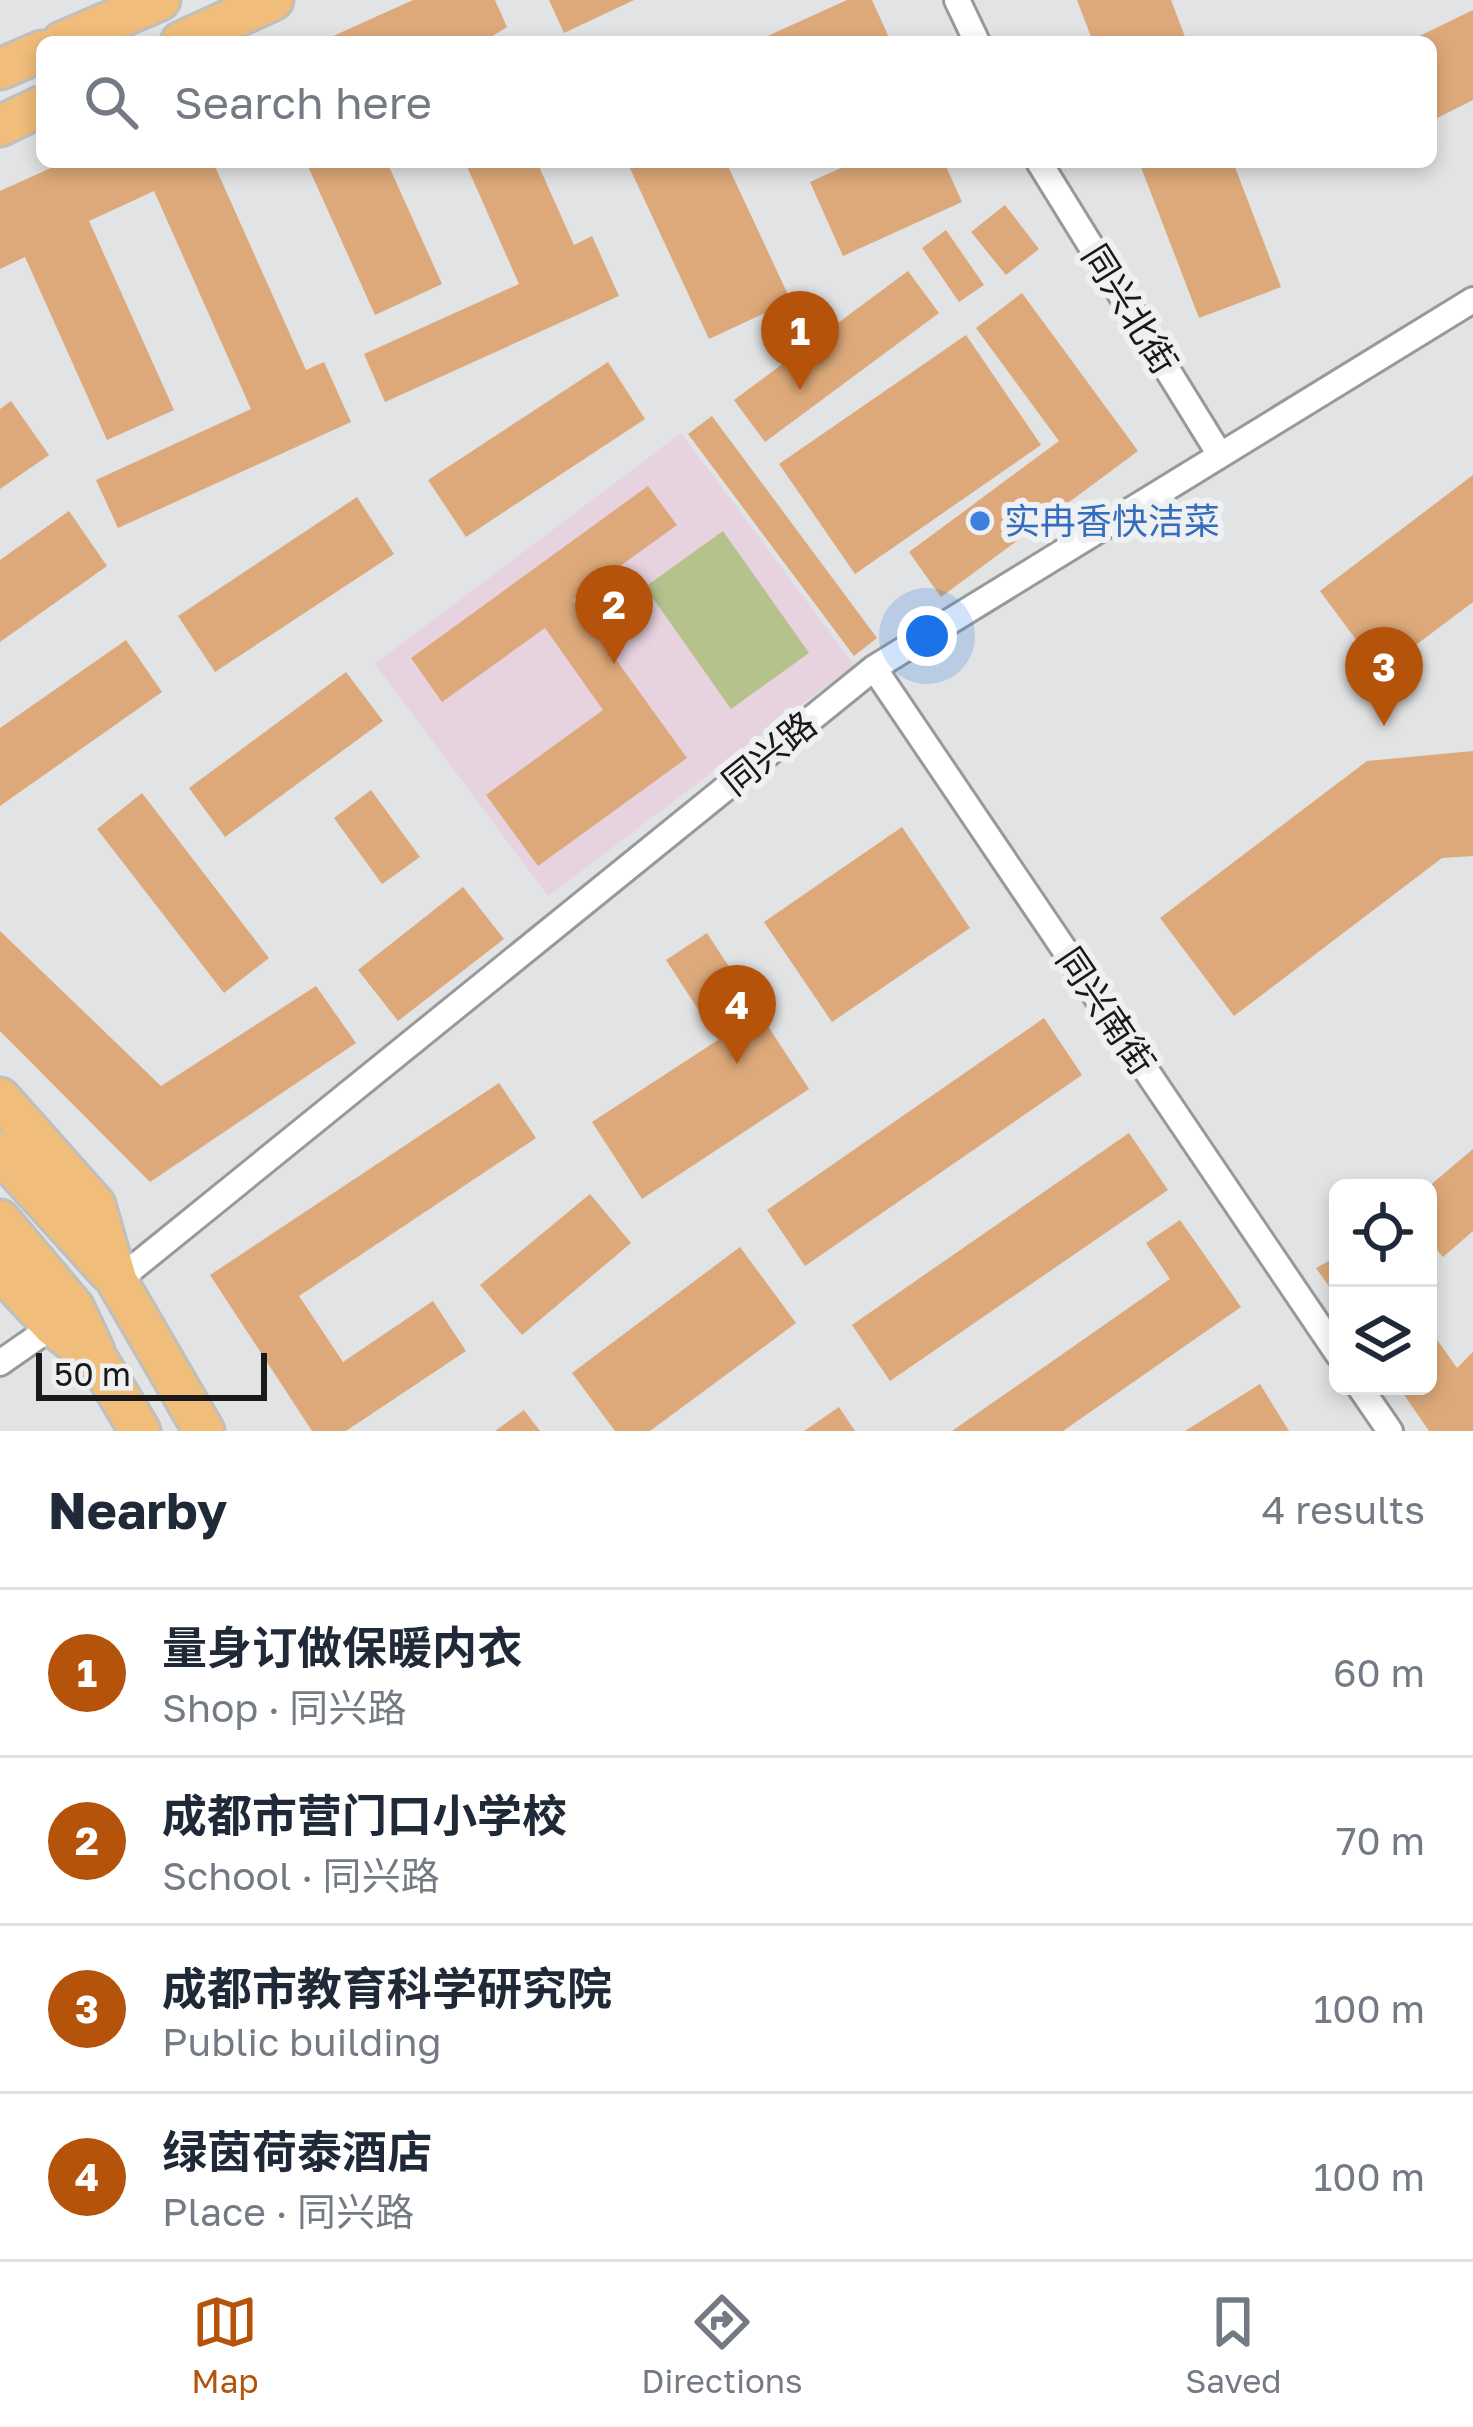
<!DOCTYPE html>
<html lang="en">
<head>
<meta charset="utf-8">
<style>
	:root { --surface:#fff; --page:#f6f6f7; --text:#1f2937; --muted:#747a83; --line:#e0e1e3; --accent:#b45309 }
	body { margin:0; font-family:"Golos Text","Noto Sans SC",sans-serif; background:var(--page); color:var(--text) }
	.controls { position:absolute; right:36px; bottom:36px; display:grid; overflow:hidden; border-radius:18px; box-shadow:0 6px 18px #0003 }
	.controls button { width:108px; height:108px; display:grid; place-items:center; padding:0; border:0; border-bottom:3px solid var(--line); background:var(--surface); color:var(--text); font:60px sans-serif }
	.scale { position:absolute; left:36px; bottom:30px; width:231px; box-sizing:border-box; padding-left:12px; border:6px solid #19191a; border-top:0; font-size:33px; line-height:42px; white-space:nowrap; color:#19191a; -webkit-text-stroke:9px #eef0f1; paint-order:stroke }
	.you { position:absolute; left:927px; top:636px; width:42px; height:42px; margin:-30px; border:9px solid #fff; border-radius:50%; background:#1a73e8; box-shadow:0 0 0 18px #1a73e833 }
	.badge { display:grid; place-items:center; width:78px; height:78px; border-radius:50%; background:var(--accent); color:#fff; font-size:39px; font-weight:700 }
	.pin { position:absolute; translate:-50% -99px; filter:drop-shadow(0 3px 6px #0008) }
	.pin::after { content:''; position:absolute; top:63px; width:42px; height:36px; background:inherit; clip-path:polygon(0 0,100% 0,50% 100%) }
	.list { margin:0; padding:0; list-style:none }
	h2 { display:flex; justify-content:space-between; align-items:center; height:156px; margin:0; padding:0 48px; font-size:51px }
	h2 small { font-size:39px; font-weight:400; color:var(--muted) }
	.list li { display:grid; grid-template-columns:78px 1fr auto; gap:36px; align-items:center; box-sizing:border-box; height:168px; padding:0 48px; border-top:3px solid var(--line) }
	.list b { display:block; font-size:45px; white-space:nowrap }
	.list p { margin:0; font-size:39px; white-space:nowrap; color:var(--muted) }
	.list em { font-size:39px; font-style:normal; color:var(--muted) }
	.icon { flex:none; width:66px; height:66px; fill:none; stroke:currentColor; stroke-width:2; stroke-linecap:round; stroke-linejoin:round }
	.map { position:relative; flex:none; width:1473px; height:1431px; overflow:hidden }
	.search { position:absolute; background:var(--surface); box-shadow:0 6px 18px #0003; left:36px; right:36px; top:36px; height:132px; display:flex; align-items:center; gap:30px; box-sizing:border-box; padding:0 42px; border-radius:18px; color:var(--muted); font-size:45px }
	.sheet { height:828px; background:var(--surface) }
	nav { display:flex; justify-content:space-around; align-items:center; box-sizing:border-box; height:168px; border-top:3px solid var(--line); background:var(--surface); font-size:33px; color:var(--muted) }
	nav a { display:grid; justify-items:center; gap:6px }
	nav .on { color:var(--accent) }
	.map>svg:first-child { display:block }
	.education { fill:#e7d2df }
	.green { fill:#b6c28c }
	.building { fill:#dda97a }
	.lines { fill:none; stroke-linecap:round; stroke-linejoin:round }
	.minor-casing { stroke:#98999a; stroke-width:30 }
	.primary-casing { stroke:#bfbfbf; stroke-width:45 }
	.minor { stroke:#fff; stroke-width:24 }
	.primary { stroke:#f0bd7a; stroke-width:39 }
	.shop-dot { fill:#3f7fe0; stroke:#eef0f1; stroke-width:4.5 }
	.labels { text-anchor:middle; stroke-width:12; stroke-linejoin:round; paint-order:stroke }
	.street-label { font-size:36px; fill:#19191a; stroke:#eef0f1 }
	.shop-label { font-size:36px; fill:#366cbe; stroke:#eef0f1; text-anchor:start }
</style>
</head>
<body>
<div class="map">
<svg width="1473" height="1431" viewBox="0 0 1473 1431">
	<rect width="100%" height="100%" fill="#e1e3e4"/>
	<path class="education" d="M681,433L854,665L548,896L375,664Z"/>
	<path class="green" d="M723,531L809,653L731,709L645,587Z"/>
	<path class="building" d="M413,0H495L507,27L483,42H320Z
		M549,0H634L564,33Z
		M847,0H872L891,42H754Z
		M1077,0H1171L1187,42H1093Z
		M1473,10V100L1431,121V42H1407Z
		M64,162H213L306,370L324,362L351,422L118,528L96,480L251,409L154,191L89,221L174,410L107,440L25,257L0,269V191Z
		M306,162H387L442,284L375,315Z
		M465,162H537L574,245L592,236L619,296L385,402L364,354L519,284Z
		M627,162H726L791,301L709,339Z
		M854,162H944L962,202L843,256L810,182Z
		M1139,162H1233L1281,287L1199,318Z
		M1005,205L1039,249L1006,275L971,232Z
		M946,230L984,285L959,302L922,248Z
		M908,271L939,313L765,442L734,400Z
		M1022,293L1138,451L941,597L909,552L1059,441L976,328Z
		M966,335L1041,445L855,574L779,464Z
		M608,362L645,419L466,537L428,480Z
		M11,401L49,455L0,489V409Z
		M712,416L877,638L854,656L688,434Z
		M1473,475V602L1380,672L1320,591Z
		M648,486L677,525L573,600L687,758L538,866L486,795L603,710L545,628L442,702L411,658Z
		M357,497L394,554L215,672L178,616Z
		M69,511L107,566L0,642V560Z
		M126,640L162,692L0,806V728Z
		M346,672L383,721L225,837L189,788Z
		M1473,751V856L1442,858L1234,1016L1160,918L1367,761Z
		M371,790L420,857L382,884L334,818Z
		M142,793L269,958L224,993L97,829Z
		M902,827L970,928L832,1022L764,922Z
		M463,887L504,939L398,1021L358,970Z
		M0,931L161,1086L316,986L356,1043L150,1182L0,1031Z
		M707,933L809,1089L642,1199L592,1122L718,1040L666,960Z
		M1044,1018L1082,1075L805,1266L767,1210Z
		M499,1083L536,1138L299,1296L343,1362L433,1301L466,1351L346,1431H312L210,1275Z
		M1129,1133L1168,1190L890,1381L852,1325Z
		M1473,1149V1231L1443,1257L1428,1239V1187Z
		M590,1194L631,1243L522,1335L480,1285Z
		M1180,1220L1241,1307L1063,1431H952L1170,1279L1146,1243Z
		M740,1247L796,1323L650,1431H615L572,1373Z
		M1338,1256V1299L1316,1268Z
		M1428,1327L1457,1368L1473,1352V1431H1429L1398,1386H1428Z
		M1260,1384L1289,1431H1185Z
		M839,1407L855,1431H804Z
		M524,1410L540,1431H495Z"/>
	<g class="lines">
		<defs>
			<path id="minor" d="M957,0L977,42
				M1039,162L1220,455
				M874,668L1338,1354
				M117,1281L874,668L1473,300
				M0,1363L53,1326
				M1359,1386L1390,1431"/>
			<path id="primary" d="M62,42L160,0
				M181,42L273,0
				M0,69L42,51
				M0,126L42,106
				M0,1098L95,1205L117,1281L204,1431
				M0,1152L109,1272
				M0,1220L74,1308L94,1351
				M0,1269L53,1326L99,1362L140,1431"/>
		</defs>
		<use href="#minor" class="minor-casing"/>
		<use href="#primary" class="primary-casing"/>
		<use href="#minor" class="minor"/>
		<use href="#primary" class="primary"/>
	</g>
	<circle class="shop-dot" cx="980" cy="521" r="12"/>
	<g class="labels">
		<g class="street-label">
			<text transform="translate(1130 309) rotate(58)" y="13">同兴北街</text>
			<text transform="translate(769 753) rotate(-39)" y="13">同兴路</text>
			<text transform="translate(1106 1011) rotate(56)" y="13">同兴南街</text>
		</g>
		<g class="shop-label">
			<text x="1004" y="534">实冉香快洁菜</text>
		</g>
	</g>
</svg>
<div class="controls">
<button><svg class="icon" aria-label="locate" viewBox="0 0 24 24"><circle cx="12" cy="12" r="6"/><path d="M12 2v4M12 18v4M2 12h4M18 12h4"/></svg></button>
<button><svg class="icon" aria-label="layers" viewBox="0 0 24 24"><path d="M12 4l9 5-9 5-9-5zM3 14l9 5 9-5"/></svg></button>
</div>
<div class="scale">50 m</div>
<div class="you"></div>
<div class="pin badge" style="left:800px;top:390px">1</div>
<div class="pin badge" style="left:614px;top:664px">2</div>
<div class="pin badge" style="left:1384px;top:726px">3</div>
<div class="pin badge" style="left:737px;top:1064px">4</div>
<div class="search"><svg class="icon" aria-label="search" viewBox="0 0 24 24"><circle cx="10" cy="10" r="6"/><path d="M15 15l6 6"/></svg>Search here</div>
</div>
<section class="sheet">
<h2>Nearby<small>4 results</small></h2>
<ul class="list">
<li><span class="badge">1</span><div><b>量身订做保暖内衣</b><p>Shop · 同兴路</p></div><em>60 m</em></li>
<li><span class="badge">2</span><div><b>成都市营门口小学校</b><p>School · 同兴路</p></div><em>70 m</em></li>
<li><span class="badge">3</span><div><b>成都市教育科学研究院</b><p>Public building</p></div><em>100 m</em></li>
<li><span class="badge">4</span><div><b>绿茵荷泰酒店</b><p>Place · 同兴路</p></div><em>100 m</em></li>
</ul>
</section>
<nav>
<a class="on"><svg class="icon" aria-label="map" viewBox="0 0 24 24"><path d="M3 6l6-2 6 2 6-2v14l-6 2-6-2-6 2zM9 4v14M15 6v14"/></svg>Map</a>
<a><svg class="icon" aria-label="directions" viewBox="0 0 24 24"><path d="M12 3l9 9-9 9-9-9zM9 14v-3h6M13 9l2 2-2 2"/></svg>Directions</a>
<a><svg class="icon" aria-label="saved" viewBox="0 0 24 24"><path d="M7 4h10v16l-5-4-5 4z"/></svg>Saved</a>
</nav>
</body>
</html>
